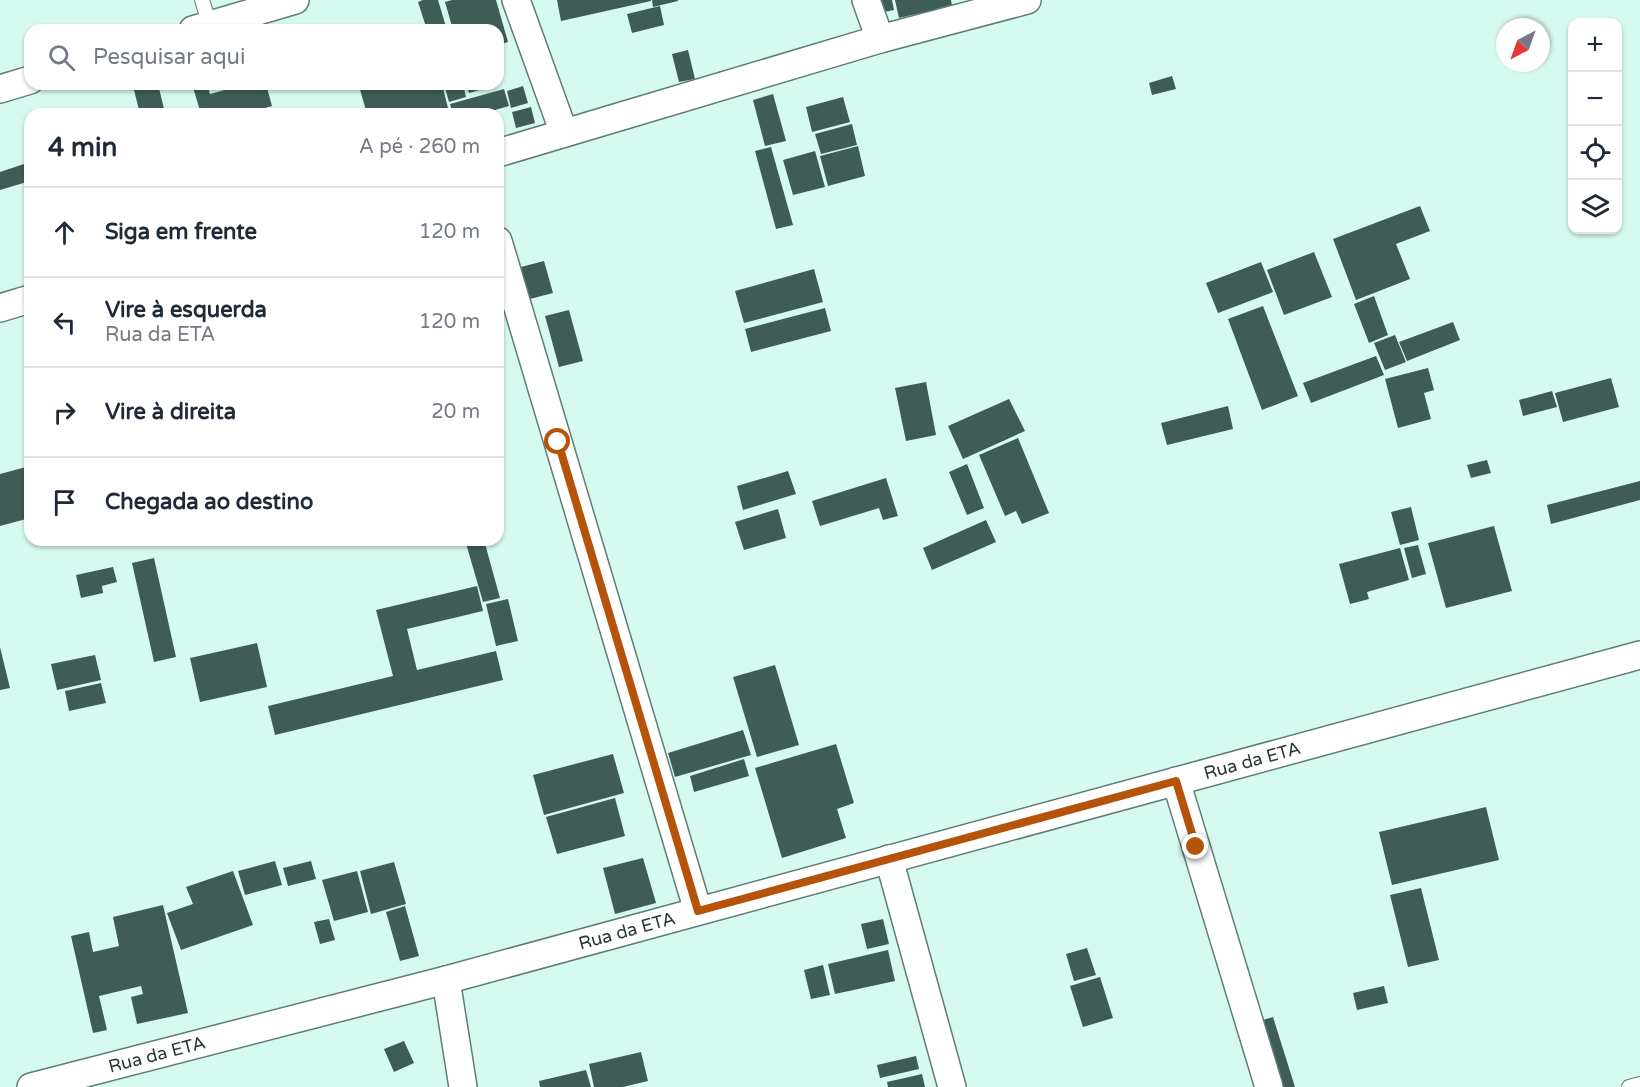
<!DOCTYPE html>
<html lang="pt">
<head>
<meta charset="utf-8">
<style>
	:root { --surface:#fff; --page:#f2f2f3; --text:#1f2937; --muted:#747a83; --line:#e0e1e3 }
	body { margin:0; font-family:"Varela Round",sans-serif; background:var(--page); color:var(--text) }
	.controls { position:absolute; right:18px; top:18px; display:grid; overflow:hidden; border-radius:12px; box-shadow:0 2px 4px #0004 }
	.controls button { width:54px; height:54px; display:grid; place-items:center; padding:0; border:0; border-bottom:2px solid var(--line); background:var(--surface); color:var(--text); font:30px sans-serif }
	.compass { position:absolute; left:1496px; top:18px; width:54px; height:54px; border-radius:50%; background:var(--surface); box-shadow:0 2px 4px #0004; rotate:221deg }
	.stop { position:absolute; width:18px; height:18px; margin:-14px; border:4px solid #b45309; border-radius:50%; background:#fff }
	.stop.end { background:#b45309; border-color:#fff; box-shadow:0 2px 6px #0008 }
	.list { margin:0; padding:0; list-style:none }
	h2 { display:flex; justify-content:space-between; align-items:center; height:78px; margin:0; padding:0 24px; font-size:26px }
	h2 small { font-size:20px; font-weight:400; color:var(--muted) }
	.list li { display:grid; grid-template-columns:39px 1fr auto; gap:18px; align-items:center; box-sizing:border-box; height:90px; padding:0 24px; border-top:2px solid var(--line) }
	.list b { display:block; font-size:22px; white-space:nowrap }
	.list p { margin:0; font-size:20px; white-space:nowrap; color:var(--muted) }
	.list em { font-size:20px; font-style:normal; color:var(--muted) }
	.icon { flex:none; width:33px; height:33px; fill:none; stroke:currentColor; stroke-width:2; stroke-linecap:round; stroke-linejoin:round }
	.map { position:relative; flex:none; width:1640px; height:1087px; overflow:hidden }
	.search { position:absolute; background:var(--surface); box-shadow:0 2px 4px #0004; left:24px; top:24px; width:480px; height:66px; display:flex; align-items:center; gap:15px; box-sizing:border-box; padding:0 21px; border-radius:18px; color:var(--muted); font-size:22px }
	.panel { position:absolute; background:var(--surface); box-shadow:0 2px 4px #0004; left:24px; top:108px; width:480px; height:438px; border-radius:18px }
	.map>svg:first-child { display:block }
	.building { fill:#3f5d56 }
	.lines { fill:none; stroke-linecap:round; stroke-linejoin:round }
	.lane-casing { stroke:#5e7d76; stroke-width:16 }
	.street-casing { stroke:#5e7d76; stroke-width:30 }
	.lane { stroke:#fff; stroke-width:14 }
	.street { stroke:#fff; stroke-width:27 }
	.route { stroke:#b45309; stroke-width:8 }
	.labels { text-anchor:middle; stroke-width:6; stroke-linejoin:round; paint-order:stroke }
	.street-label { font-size:18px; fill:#2a3834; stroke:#fff }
</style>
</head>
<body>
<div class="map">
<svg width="1640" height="1087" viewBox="0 0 1640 1087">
	<rect width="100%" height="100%" fill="#d6f9f0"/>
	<path class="building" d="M423,0H438L447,30H427L418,2Z
		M452,0H496L508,42L498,45V30H453L445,2Z
		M557,0H651V1L561,21Z
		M652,0H678V1L653,7Z
		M870,0H892L894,10L874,14Z
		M895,0H951L952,6L899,18Z
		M660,6L664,25L632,33L627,14Z
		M688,50L695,79L679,82L672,54Z
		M1172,76L1176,89L1152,95L1149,83Z
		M143,84H158L165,113L140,114L133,86Z
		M192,84H207L210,94L247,84H266L272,106L245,114H201Z
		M365,84H442L448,108L426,114H367L359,86Z
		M444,84H463L466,97L449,102Z
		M466,84H481L483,89L469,93Z
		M523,86L528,103L511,108L507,91Z
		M504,89L509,106L481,114H453L450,104Z
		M773,94L786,141L765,146L753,100Z
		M843,97L850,122L812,132L806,107Z
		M531,107L535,123L516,128L512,112Z
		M852,124L857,145L821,154L815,134Z
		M858,146L865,176L828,186L820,156Z
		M771,147L793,225L776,229L755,151Z
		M815,151L825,187L793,195L783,160Z
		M30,162V181L0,190V172Z
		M1420,206L1430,231L1396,244L1410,279L1356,300L1333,239Z
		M1314,252L1332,297L1284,315L1267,270Z
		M544,261L553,293L530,299L521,267Z
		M1261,262L1273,292L1218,313L1206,283Z
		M814,269L823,302L744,323L735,291Z
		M1374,296L1388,335L1369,343L1354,304Z
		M1263,306L1298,396L1262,410L1228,319Z
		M825,308L831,331L751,352L745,329Z
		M569,310L583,361L559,367L545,316Z
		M1453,322L1460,340L1407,361L1399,342Z
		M1395,335L1406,362L1385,370L1374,343Z
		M1376,356L1384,375L1311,403L1303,383Z
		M1428,368L1434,390L1424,393L1431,419L1398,428L1385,379Z
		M1611,378L1619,407L1563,422L1555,393Z
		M926,382L936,435L906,441L895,388Z
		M1552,391L1557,407L1523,416L1519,400Z
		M1009,399L1025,431L963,459L948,426Z
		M1228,406L1233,429L1167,445L1161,423Z
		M1018,438L1049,513L1022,524L1016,511L1005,516L979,455Z
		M1487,460L1491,473L1471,478L1467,465Z
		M967,464L984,508L967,515L949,472Z
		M30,466V518L0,526V474Z
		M788,471L796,494L743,510L737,486Z
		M886,478L898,516L883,520L879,508L820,526L812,501Z
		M1640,481V500L1551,524L1547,505Z
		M1411,507L1419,540L1400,545L1391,512Z
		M778,509L786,538L744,550L735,522Z
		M986,520L996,542L932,570L923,548Z
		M1494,526L1512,591L1446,608L1428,543Z
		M465,540H484L500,598L483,602Z
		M1418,545L1426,574L1412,578L1404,548Z
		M1400,548L1409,580L1367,592L1369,599L1350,604L1339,564Z
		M154,558L176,657L154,662L132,563Z
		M113,567L117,582L102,586L103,593L81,598L76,575Z
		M477,586L483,611L407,629L417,670L496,651L503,680L275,735L268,706L393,676L376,610Z
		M508,599L518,641L496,646L486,604Z
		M257,643L267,687L200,702L190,658Z
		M0,647L10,688L0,690Z
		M95,655L101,680L57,690L51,664Z
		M775,665L799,745L757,757L733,677Z
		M101,683L106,703L69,711L65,691Z
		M743,730L751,755L675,777L668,753Z
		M836,744L854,803L837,809L846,838L782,858L755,768Z
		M613,754L624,793L544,815L533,775Z
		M744,759L749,776L694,792L690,776Z
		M615,798L625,836L557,854L546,817Z
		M1486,807L1499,860L1392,885L1379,832Z
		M643,858L656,903L615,914L603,868Z
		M275,861L282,885L245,895L238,871Z
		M311,861L316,879L288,886L283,868Z
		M394,862L406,904L371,914L360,871Z
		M233,871L253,925L181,950L167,913L193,904L186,887Z
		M357,871L368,912L334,921L322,880Z
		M1421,888L1439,960L1408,967L1390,895Z
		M163,905L188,1013L137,1024L131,997L143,994L141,986L99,996L107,1030L93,1033L71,936L89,932L93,952L119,946L113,917Z
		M405,906L419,956L400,961L386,912Z
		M329,919L335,940L320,944L314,922Z
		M883,919L889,944L867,949L861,924Z
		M1087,948L1096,975L1074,981L1066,954Z
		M888,950L895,981L835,994L828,964Z
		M823,965L830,995L811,999L804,970Z
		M1100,977L1113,1018L1083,1027L1070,986Z
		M1384,986L1388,1003L1357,1010L1353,993Z
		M1273,1017L1295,1087H1273L1253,1023Z
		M404,1041L414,1063L394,1072L384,1049Z
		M641,1052L648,1081L623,1087H594L589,1064Z
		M916,1056L919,1069L880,1078L877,1065Z
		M586,1070L591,1087H540L539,1081Z
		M922,1074L925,1087H888L887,1082Z"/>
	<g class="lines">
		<defs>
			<path id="lane" d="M202,0L210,25
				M1629,1087L1640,1084"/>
			<g id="street">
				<path d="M516,0L564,133"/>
				<path d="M866,0L880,39"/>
				<path d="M193,30L295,0"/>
				<path d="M0,89L30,80"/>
				<path d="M498,153L880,39L1027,0"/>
				<path d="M498,241L698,911"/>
				<path d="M0,308L30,299"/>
				<path d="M1176,781L1269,1087"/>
				<path d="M889,859L952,1087"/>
				<path d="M446,980L463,1087"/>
				<path id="s1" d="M31,1087L446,980L1640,655"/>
			</g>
		</defs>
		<use href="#lane" class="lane-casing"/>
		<use href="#street" class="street-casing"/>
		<use href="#lane" class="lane"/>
		<use href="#street" class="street"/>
	</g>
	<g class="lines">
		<path class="route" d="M558,442L698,911L1176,781L1196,847"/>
	</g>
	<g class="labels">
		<g class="street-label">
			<text dy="6" stroke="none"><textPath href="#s1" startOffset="1264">Rua da ETA</textPath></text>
			<text dy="6" stroke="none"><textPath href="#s1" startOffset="616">Rua da ETA</textPath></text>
			<text dy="6" stroke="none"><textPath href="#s1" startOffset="130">Rua da ETA</textPath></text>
		</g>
	</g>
</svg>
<div class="controls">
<button>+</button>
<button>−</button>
<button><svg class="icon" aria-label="locate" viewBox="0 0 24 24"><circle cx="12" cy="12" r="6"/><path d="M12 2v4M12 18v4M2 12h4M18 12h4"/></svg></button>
<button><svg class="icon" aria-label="layers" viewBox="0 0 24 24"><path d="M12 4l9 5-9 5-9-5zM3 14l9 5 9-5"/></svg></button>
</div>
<svg class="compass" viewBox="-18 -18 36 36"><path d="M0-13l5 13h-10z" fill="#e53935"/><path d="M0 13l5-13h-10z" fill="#747a83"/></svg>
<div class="stop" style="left:558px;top:442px"></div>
<div class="stop end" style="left:1196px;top:847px"></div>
<div class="search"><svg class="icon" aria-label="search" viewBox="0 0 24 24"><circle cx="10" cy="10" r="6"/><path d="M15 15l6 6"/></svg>Pesquisar aqui</div>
<section class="panel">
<h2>4 min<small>A pé · 260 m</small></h2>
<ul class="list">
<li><svg class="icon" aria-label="ahead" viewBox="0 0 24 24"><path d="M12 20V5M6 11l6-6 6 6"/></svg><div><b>Siga em frente</b></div><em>120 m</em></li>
<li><svg class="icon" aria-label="left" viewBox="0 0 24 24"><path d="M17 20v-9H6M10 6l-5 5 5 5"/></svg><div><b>Vire à esquerda</b><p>Rua da ETA</p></div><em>120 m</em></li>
<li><svg class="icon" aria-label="right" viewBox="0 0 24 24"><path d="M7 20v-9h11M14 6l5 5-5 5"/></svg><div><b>Vire à direita</b></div><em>20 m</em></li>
<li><svg class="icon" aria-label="arrive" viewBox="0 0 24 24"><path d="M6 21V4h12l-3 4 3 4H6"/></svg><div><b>Chegada ao destino</b></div></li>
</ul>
</section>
</div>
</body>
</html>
